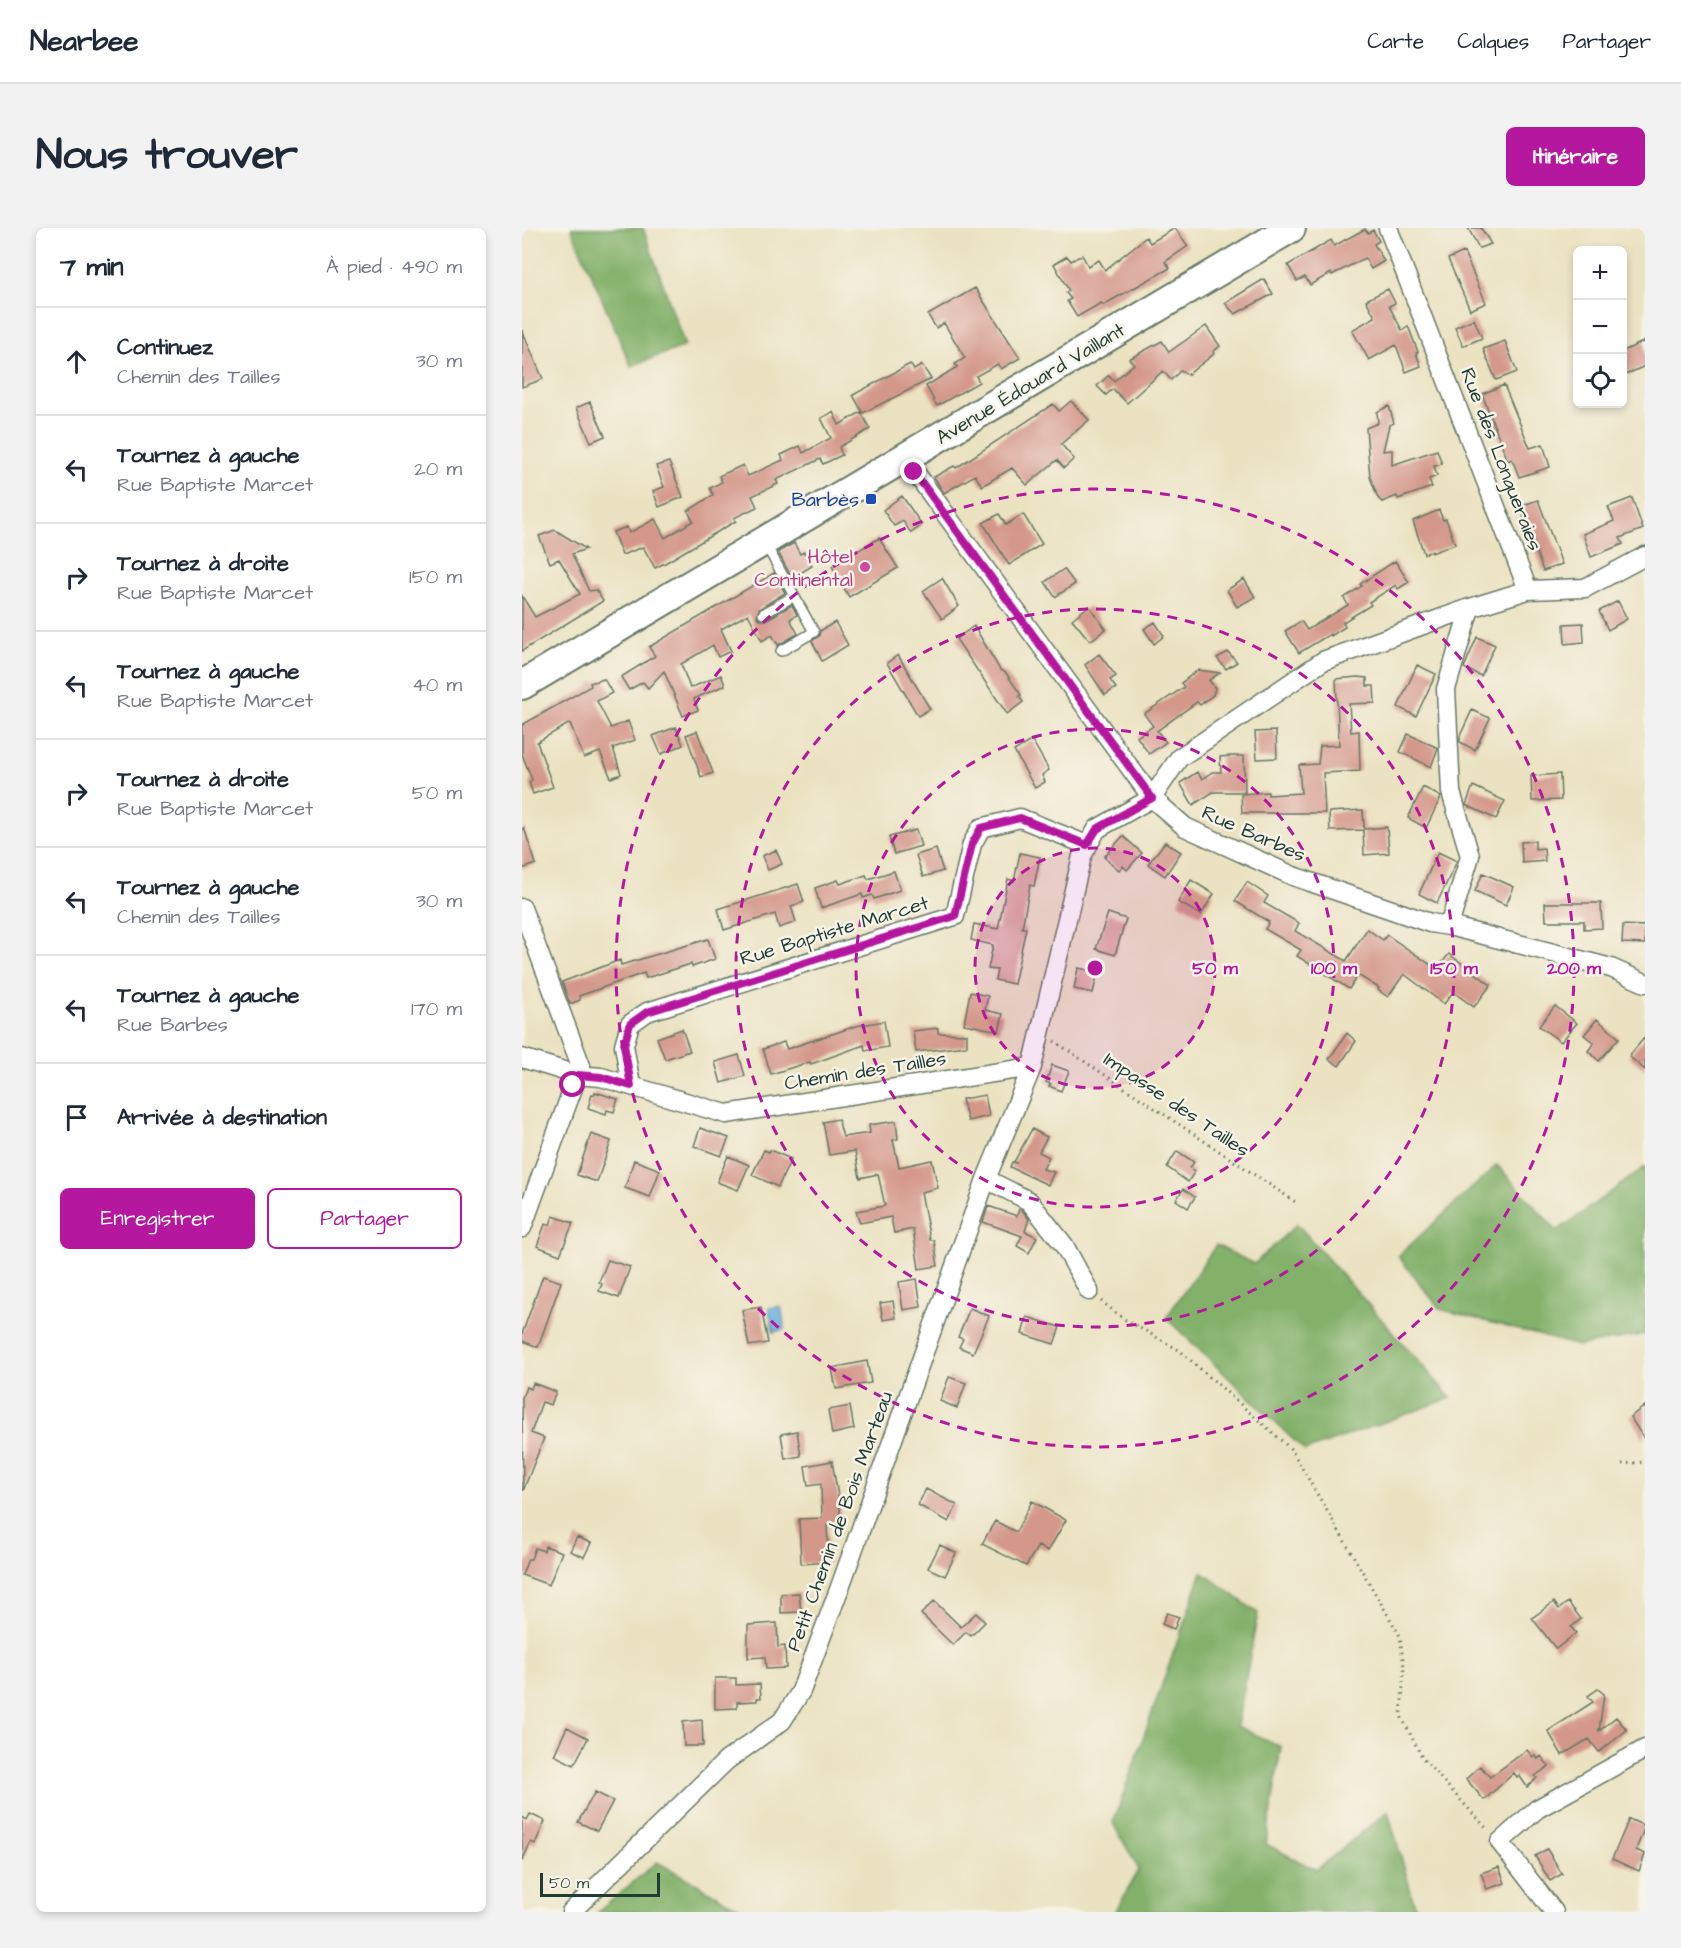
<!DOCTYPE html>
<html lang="fr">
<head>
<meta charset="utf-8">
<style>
	:root { --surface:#fff; --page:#f2f2f3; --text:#1f2937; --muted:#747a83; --line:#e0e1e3; --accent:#b5179e }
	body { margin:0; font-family:"Architects Daughter",sans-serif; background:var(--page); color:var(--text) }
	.controls { position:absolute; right:18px; top:18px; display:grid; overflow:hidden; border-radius:9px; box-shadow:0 3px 9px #0003 }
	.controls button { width:54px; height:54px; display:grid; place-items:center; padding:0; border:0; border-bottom:2px solid var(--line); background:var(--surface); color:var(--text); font:30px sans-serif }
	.scale { position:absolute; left:18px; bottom:15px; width:120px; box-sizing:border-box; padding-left:6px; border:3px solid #1f3d34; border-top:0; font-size:16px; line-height:21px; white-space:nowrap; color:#1f3d34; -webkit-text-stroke:4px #f7f3e8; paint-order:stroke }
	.stop { position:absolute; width:18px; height:18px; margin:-14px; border:4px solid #b5179e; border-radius:50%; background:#fff }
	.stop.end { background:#b5179e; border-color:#fff; box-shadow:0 2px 6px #0008 }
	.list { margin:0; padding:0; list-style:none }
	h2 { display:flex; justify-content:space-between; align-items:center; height:78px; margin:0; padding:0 24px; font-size:26px }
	h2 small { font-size:20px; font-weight:400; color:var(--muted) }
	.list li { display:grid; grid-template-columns:39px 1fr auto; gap:18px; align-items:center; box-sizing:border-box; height:108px; padding:0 24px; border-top:2px solid var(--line) }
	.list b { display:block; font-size:22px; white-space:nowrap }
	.list p { margin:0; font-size:20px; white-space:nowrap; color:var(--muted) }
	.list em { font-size:20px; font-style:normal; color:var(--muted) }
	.actions { display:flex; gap:12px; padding:18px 24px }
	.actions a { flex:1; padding:14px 0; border:2px solid var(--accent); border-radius:9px; text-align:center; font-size:21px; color:var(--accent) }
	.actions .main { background:var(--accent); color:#fff }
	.icon { flex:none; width:33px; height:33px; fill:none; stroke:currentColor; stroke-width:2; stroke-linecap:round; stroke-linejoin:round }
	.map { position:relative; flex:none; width:1123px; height:1684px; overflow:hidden; border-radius:9px }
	header { display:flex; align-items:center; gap:36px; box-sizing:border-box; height:84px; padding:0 30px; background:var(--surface); border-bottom:2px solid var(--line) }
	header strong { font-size:28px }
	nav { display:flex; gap:33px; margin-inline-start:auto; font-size:21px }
	.intro { display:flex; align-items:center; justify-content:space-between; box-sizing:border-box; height:144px; padding:0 36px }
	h1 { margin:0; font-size:42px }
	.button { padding:15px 27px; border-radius:9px; background:var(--accent); color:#fff; font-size:21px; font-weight:700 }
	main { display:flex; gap:36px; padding:0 36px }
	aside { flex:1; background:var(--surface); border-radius:9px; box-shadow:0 3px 9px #0003 }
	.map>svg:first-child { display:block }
	.forest { fill:#83b16b; stroke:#517750; stroke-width:1.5 }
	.water { fill:#69b0e0; stroke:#44768a; stroke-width:1.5 }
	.building { fill:#d4988b }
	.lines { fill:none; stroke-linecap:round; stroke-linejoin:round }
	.service-casing { stroke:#667765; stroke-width:12 }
	.minor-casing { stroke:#667765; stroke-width:21 }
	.primary-casing { stroke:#667765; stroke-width:32 }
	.path { stroke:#667765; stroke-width:3; stroke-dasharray:1.5 4.5; stroke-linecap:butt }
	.service { stroke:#fff; stroke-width:9 }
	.minor { stroke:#fff; stroke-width:18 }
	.primary { stroke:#fff; stroke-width:28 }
	.route { stroke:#b5179e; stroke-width:8 }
	.ring { fill:none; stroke:#b5179e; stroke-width:3; stroke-dasharray:10 8 }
	.transit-dot { fill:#1a4fb4; stroke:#f7f3e8; stroke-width:2 }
	.hotel-dot { fill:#d1479c; stroke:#f7f3e8; stroke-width:2 }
	.labels { text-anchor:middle; stroke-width:5; stroke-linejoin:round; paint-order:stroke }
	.street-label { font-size:20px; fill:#1f3d34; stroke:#f7f3e8 }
	.transit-label { font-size:20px; fill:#164399; stroke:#f7f3e8; text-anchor:end }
	.hotel-label { font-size:20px; fill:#b23c85; stroke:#f7f3e8; text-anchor:end }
	.centre { fill:#b5179e; stroke:#f7f3e8; stroke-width:3 }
	.ring-label { font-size:18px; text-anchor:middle; font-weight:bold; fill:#b5179e; stroke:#f7f3e8; stroke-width:5; stroke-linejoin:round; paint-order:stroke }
</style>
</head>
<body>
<header>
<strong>Nearbee</strong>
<nav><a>Carte</a><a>Calques</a><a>Partager</a></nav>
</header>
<div class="intro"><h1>Nous trouver</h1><a class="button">Itinéraire</a></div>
<main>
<aside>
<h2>7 min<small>À pied · 490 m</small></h2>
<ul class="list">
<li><svg class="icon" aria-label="ahead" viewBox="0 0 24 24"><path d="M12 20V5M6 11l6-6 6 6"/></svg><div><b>Continuez</b><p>Chemin des Tailles</p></div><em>30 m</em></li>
<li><svg class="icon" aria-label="left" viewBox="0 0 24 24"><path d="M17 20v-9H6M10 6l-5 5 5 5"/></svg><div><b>Tournez à gauche</b><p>Rue Baptiste Marcet</p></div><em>20 m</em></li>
<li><svg class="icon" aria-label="right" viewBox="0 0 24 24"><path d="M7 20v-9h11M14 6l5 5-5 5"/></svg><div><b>Tournez à droite</b><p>Rue Baptiste Marcet</p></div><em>150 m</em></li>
<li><svg class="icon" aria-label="left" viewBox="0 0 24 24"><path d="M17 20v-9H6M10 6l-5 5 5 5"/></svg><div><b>Tournez à gauche</b><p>Rue Baptiste Marcet</p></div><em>40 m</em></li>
<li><svg class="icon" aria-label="right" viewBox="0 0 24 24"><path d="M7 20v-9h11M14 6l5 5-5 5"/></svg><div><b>Tournez à droite</b><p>Rue Baptiste Marcet</p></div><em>50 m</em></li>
<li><svg class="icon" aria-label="left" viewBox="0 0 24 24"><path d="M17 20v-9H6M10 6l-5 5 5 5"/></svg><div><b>Tournez à gauche</b><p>Chemin des Tailles</p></div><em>30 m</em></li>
<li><svg class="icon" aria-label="left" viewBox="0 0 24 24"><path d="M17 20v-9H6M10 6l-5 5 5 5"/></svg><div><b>Tournez à gauche</b><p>Rue Barbes</p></div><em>170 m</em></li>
<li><svg class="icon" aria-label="arrive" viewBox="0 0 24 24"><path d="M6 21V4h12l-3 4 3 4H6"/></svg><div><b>Arrivée à destination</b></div></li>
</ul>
<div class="actions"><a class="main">Enregistrer</a><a>Partager</a></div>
</aside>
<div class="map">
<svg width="1123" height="1684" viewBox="0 0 1123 1684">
	<rect width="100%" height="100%" fill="#f7f3e8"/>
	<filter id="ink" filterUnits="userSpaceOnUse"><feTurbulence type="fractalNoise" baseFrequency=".0167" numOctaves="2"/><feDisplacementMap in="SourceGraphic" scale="12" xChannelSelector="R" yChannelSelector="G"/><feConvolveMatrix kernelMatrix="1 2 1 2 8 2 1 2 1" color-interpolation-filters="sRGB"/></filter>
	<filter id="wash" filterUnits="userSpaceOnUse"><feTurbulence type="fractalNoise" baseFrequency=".008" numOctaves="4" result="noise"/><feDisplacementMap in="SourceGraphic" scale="24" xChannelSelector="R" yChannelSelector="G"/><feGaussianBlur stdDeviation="1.35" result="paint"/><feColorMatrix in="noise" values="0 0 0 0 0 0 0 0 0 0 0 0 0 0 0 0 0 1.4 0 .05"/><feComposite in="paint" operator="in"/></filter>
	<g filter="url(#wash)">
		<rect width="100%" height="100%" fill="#ebe2c1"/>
		<path class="forest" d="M49,0H121L163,118L109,138Z
			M975,937L1035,1003L1123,939V1106L1057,1118L918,1081L876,1028Z
			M775,996L929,1170L783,1223L644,1090L694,1017L732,1036Z
			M680,1344L736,1385L715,1498L759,1519L744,1616L794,1642L866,1583L893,1678L896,1684H593L617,1642L591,1595Z
			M135,1634L225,1684H76Z"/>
		<path class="water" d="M259,1078L263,1101L251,1104L247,1080Z"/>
		<g id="blocks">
			<path class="building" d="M653,0L666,18L643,34L648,40L581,77L579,75L555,89L545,73L549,71L544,65L547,63L532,36L545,28L549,33L560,27L566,38L577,32L583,42L624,9L628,15Z
				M946,0H959L969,16L957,20Z
				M843,1L846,5L851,2L857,13L852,16L862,33L849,41L843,30L810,47L809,45L788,57L783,49L775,53L766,37L809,12L812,18Z
				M942,24L964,75L948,82L926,31Z
				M742,51L751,66L713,86L703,75Z
				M453,60L498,130L479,141L476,136L454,148L457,154L415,178L404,158L435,139L433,136L443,130L422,95L414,100L406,87Z
				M866,61L873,75L867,78L880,102L886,98L896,124L894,125L899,138L884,144L874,117L847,132L830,102L853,89L844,72Z
				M952,91L960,110L941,118L933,99Z
				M684,98L698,118L691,124L692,126L665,147L659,142L649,152L641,143L605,175L591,161L584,167L575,158L587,147L592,153L612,136L607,131L640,113L647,124Z
				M0,102L21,151L0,159Z
				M983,113L995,144L974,152L961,121Z
				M1123,113V138L1101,148V123Z
				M388,136L392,142L400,137L409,151L341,185L331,167Z
				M982,157L1008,220L1021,216L1028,239L997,249L990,231L986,233L960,166Z
				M549,173L567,192L539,216L552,231L542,240L535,232L505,257L490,240L460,258L453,247L422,265L418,259L412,249L432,238L434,240L531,176L537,183Z
				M68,174L83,208L69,214L54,180Z
				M867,178L872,195L867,197L861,223L870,222V237L915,222L920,236L912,238L915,248L907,251L910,259L876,271L875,268L860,274L856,270L848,249L844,200L856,195L855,184Z
				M311,184L317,197L339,184L348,201L317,219L320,227L301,236L298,231L254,252L256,256L230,268L235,279L212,290L214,293L143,335L133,340L121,319L100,327L91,304L105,299L107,305L133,291L143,310L171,293L166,283L191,267L188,260L200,254L197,248L221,237L226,248L261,232L259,227L278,218L281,225L309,210L299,190Z
				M147,234L161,269L137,279L131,263L142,259L134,238Z
				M380,268L400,297L389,305L381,293L372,298L361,282Z
				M1110,270L1121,301L1098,310L1101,316L1069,329L1061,306L1092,293L1086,279Z
				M1016,272L1040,336L1021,343L998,278Z
				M917,282L921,292L924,291L933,316L910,325V323L902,326L891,293Z
				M477,286L484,297L501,286L520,316L487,337L461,295Z
				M33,302L64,321L50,326L67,363L74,362L81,373L0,423V368L13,389L58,366L37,331L28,335L17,308Z
				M357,310L376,340L327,369L310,338Z
				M272,315L278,326L282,324L290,338L270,350L256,324Z
				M873,333L887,354L876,361L874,357L847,374L849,377L821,394L823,399L809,408L808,406L777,425L763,403L779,393L785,402L826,377L822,370L840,358L838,356Z
				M542,341L553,356L533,369L523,354Z
				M252,345L263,365L237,381L235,389L238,392H244L270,377L275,387L268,391L276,406L256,417L250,407L240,413L226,386L199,401L209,423L196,429L191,417L159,436L168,460L199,447L203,457L172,471L176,482L161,488L142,443L126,460L121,454L107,462L99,449L133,428L127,419Z
				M420,350L437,378L420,391L401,363Z
				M722,351L733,369L715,379L705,362Z
				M1096,373L1105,391L1086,402L1077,383Z
				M567,378L584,401L568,413L550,391Z
				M313,394L326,417L300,433L290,413L297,408L298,403Z
				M633,394L642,408L632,416L622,401Z
				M1061,395L1062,414L1043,416L1042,396Z
				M452,398L478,442L484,445L499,467L497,468L501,474L485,486L434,411Z
				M955,409L973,417L959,448L942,440Z
				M706,424L715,434L704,441L695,430Z
				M577,426L594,448L588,452L594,460L583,467L563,437Z
				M376,427L408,481L396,488L365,435Z
				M895,437L914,446L894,488L876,479Z
				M676,442L698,445L687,452L693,460L691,467L678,477L675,474L635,503L644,514L627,526L615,509L631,498L622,486L662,459L659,455Z
				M835,449L845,450V458H852L853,475L827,476L829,504L837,503L838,543L801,545L803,585H720L719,566L746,564V567L779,565L777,537L796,536L798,518L817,517L814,451Z
				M82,451L90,465L75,473L79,481L89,500L106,493L113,512L91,520L99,546L89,550L78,524L62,530L48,495L15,514L31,559L11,566L7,554L10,552L0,526V497L69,458L68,455Z
				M950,482L968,490L953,522L938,514V508Z
				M154,499L161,517L139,526L131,508Z
				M175,503L191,545L179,549L164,507Z
				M754,503L755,530L735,531L733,504Z
				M886,506L916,520L909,539L878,524Z
				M510,512L527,542L520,547L523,554L513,560L492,523Z
				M708,528H722L723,564H691L671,577L658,555L675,544L680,551L690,544H699L698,529Z
				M1038,546L1039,572L1010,573L1009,548Z
				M951,558L983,573L974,591L944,577Z
				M901,559L919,569L904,600L886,590Z
				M841,582L842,601L865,599L867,625L842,627L841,602L808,603L807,584Z
				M2,600L14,636L0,641V601Z
				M394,602L399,618L372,626L367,609Z
				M601,608L620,625L605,642L601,638L597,642L582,629Z
				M1013,613V621L1022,620L1023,633L1000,635L999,614Z
				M643,614L659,624L643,648L626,636Z
				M414,621L421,643L401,649L394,627Z
				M254,622L260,636L246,642L240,628Z
				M916,624L935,633L915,675L897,666Z
				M498,625L518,629L512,658L508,657L500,700H504L492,756L473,752L475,742L466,741L471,717L449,712L452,696L476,701L486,651L492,653Z
				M372,643L378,662L352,671L350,667L341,670L340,666L299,680L293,660L316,652L318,656L344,647L346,651Z
				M961,645L992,659L984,677L953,663Z
				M669,652L692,666L679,687L656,674Z
				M725,654L746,668L742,675L777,695L773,703L824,733L845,701L861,712L865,707L915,741L927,726L969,757L952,779L931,764L922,776L882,746L866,769L856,762L857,760L836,747L827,761L775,728L779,722L743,701L747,694L713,673Z
				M276,656L282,674L269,678L274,694L257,700L253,686L202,702L196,681Z
				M1023,675H1079L1080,700L1062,701V693H1024Z
				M586,685L604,691L593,727L574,721Z
				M1101,697L1123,698V716L1100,715Z
				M186,711L193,731L170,739L169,736L124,750L122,745L57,768L58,772L48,776L40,754L98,732L99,737Z
				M556,740L576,744L571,765L552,761Z
				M448,764L466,768L463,782L481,786L477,803L442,796Z
				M1033,778L1055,795L1039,814L1017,798Z
				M1075,791L1097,810L1077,833L1066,823L1072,815L1062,807Z
				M362,793L366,819L343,823L342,817L289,836L288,834L249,846L241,821L262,814L265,821L334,798Z
				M416,800V805L445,806V818L394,824L391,803Z
				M160,801L168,823L143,831L135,810Z
				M825,805L834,813L817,838L807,831Z
				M1123,809V842L1107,828Z
				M217,827L223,848L199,855L193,834Z
				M530,837L547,843L539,863L527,858L529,856L524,854Z
				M73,864L96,871L92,884L85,882L84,886L66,880L70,866L72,867Z
				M463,867L467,888L446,893L440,871Z
				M316,891L321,909L348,905L347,897L374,893L376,911L371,912L377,939L410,932L416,960L399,964L408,1012H412L416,1038L397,1041L391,1001L372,1005L369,989L338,995L334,983L363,978L356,946L338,950L333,923L307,927L301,894Z
				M178,900L207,910L199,928L172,918Z
				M510,901L525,909L517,924L527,929L521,941L532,944L526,957L488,939L490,934L495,935L492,934Z
				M69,906L89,913L75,954L55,947Z
				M242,922L247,924L248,922L269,931L256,959L230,947Z
				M655,923L672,934L668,940L673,943L666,954L645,939Z
				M206,928L227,937L216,962L195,954Z
				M112,932L138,942L128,969L103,960Z
				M661,961L673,969L666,980L654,972Z
				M466,978L495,988L497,981L500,982L507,991L503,1003L515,1009L507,1025L495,1018L500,1008L461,994Z
				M31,988L51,995L38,1027L15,1018L23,996L28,997Z
				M86,1032L108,1039L97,1070L77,1063L80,1056L77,1054Z
				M21,1048L39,1054L16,1119L0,1113V1106Z
				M395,1051L399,1079L381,1082L377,1054Z
				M371,1073L374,1090L361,1092L358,1075Z
				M239,1079L246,1115L227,1118L220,1082Z
				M448,1080L467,1088L451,1125L437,1119L441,1111L436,1109Z
				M505,1089L538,1099L532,1116L500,1106Z
				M345,1133L349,1155L314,1161L310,1140Z
				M427,1149L444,1155L435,1180L418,1173Z
				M11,1155L34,1164L29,1177L20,1174L9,1205L22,1210L1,1263L0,1170L4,1159L9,1161Z
				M328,1178L332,1201L310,1206L306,1182Z
				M1123,1178V1212L1108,1189Z
				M275,1203L279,1228L263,1231L259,1206Z
				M310,1233L318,1279V1298H305L307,1334L279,1336L277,1291L300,1290L299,1256L286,1258L283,1238Z
				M404,1261L435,1277L427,1294L396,1277Z
				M510,1273L544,1292L526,1323L516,1318L504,1338L460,1316L473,1293L494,1304Z
				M55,1309L69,1315L62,1329L48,1323Z
				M418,1317L434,1325L423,1348L406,1340Z
				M23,1318L40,1324L27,1357L0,1347L6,1331H9L13,1320L22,1323Z
				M277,1365L279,1384L259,1385V1366Z
				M412,1373L439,1399L454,1385L463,1394L449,1408L444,1404L431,1417L399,1386Z
				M1032,1374L1037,1381L1046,1374L1059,1391L1049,1399L1054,1405L1034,1421L1010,1390Z
				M645,1385L657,1389L652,1401L640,1396Z
				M255,1395L256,1419L263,1418L264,1440L244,1441L243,1429L226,1430V1397Z
				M193,1450H214V1457L238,1456L239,1470H235V1473L215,1474V1480L193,1481Z
				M1076,1461L1082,1466L1077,1503L1094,1489L1105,1502L1077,1524L1067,1511L1040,1527L1026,1503L1071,1474L1066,1468Z
				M180,1492L181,1518H162L161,1494Z
				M45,1499L66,1510L52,1537L32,1527Z
				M1005,1522L1011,1529L1013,1527L1016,1531L1019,1528L1027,1538L1013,1548L1015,1550L1005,1559L997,1547L995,1549L992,1545L962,1572L944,1551L958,1538L968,1549Z
				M73,1564L91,1573L75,1603L56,1594Z
				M8,1586L23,1593L13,1616L9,1614L0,1633V1589L5,1592Z
				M1107,1591L1123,1598L1114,1622L1123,1626L1117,1643L1090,1631Z
				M1025,1621L1040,1646L1028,1653L1013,1628Z
				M977,1639L983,1655L965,1661L959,1645Z"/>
		</g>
	</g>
	<g filter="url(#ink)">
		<use href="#blocks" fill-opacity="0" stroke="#667765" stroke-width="1.5"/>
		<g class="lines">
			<defs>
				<path id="service" d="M244,317L292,404L259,423
					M241,386L272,368"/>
				<path id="minor" d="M866,0L1006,362L1063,360L1123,328
					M382,229L630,570L663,599L771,648L908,695L927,698L1089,740L1123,755
					M0,680L59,838L0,1000
					M927,698L948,628L929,564L924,461L948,380
					M0,830L55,847L79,849L204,886L510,839L560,628L575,601L630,570L657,530L801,433L948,380L1006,362
					M109,858L102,817L108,796L125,784L433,688L450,616L459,600L498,590L565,617
					M464,951L507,973L542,1017L567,1063
					M49,1684L204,1533L260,1493L279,1463L318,1359L464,951L510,839
					M1032,1684L978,1614L1015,1581L1123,1521"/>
				<path id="primary" d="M0,457L769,0"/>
			</defs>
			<use href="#service" class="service-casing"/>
			<use href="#minor" class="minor-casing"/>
			<use href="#primary" class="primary-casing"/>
			<path class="path" d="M532,813L775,975
				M579,1073L602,1091L657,1122L769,1221L878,1408L882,1439L879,1488L901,1531L966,1602
				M1100,1236L1123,1234"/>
			<use href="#service" class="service"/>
			<use href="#minor" class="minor"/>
			<use href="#primary" class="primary"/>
		</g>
	</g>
	<g class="lines" filter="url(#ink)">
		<path class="route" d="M51,857L56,847L79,849L109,858L102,817L108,796L125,784L433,688L450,616L459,600L498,590L565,617L575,601L630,570L392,244"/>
	</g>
	<circle cx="573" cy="740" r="120" fill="#b5179e" fill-opacity=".12"/>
	<g class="ring">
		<circle cx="573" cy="740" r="120"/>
		<circle cx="573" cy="740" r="239"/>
		<circle cx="573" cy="740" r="359"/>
		<circle cx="573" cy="740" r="479"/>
	</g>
	<rect class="transit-dot" x="343" y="265" width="12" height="12" rx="3"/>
	<circle class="hotel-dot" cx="343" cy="339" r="6"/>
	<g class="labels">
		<g class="street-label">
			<text transform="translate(508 155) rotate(-31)" y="7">Avenue Édouard Vaillant</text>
			<text transform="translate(980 231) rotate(69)" y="7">Rue des Longueraies</text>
			<text transform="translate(732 605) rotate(24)" y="7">Rue Barbes</text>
			<text transform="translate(312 702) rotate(-17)" y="7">Rue Baptiste Marcet</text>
			<text transform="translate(343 842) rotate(-9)" y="7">Chemin des Tailles</text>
			<text transform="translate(655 876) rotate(34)" y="7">Impasse des Tailles</text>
			<text transform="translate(317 1293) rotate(-70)" y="7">Petit Chemin de Bois Marteau</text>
		</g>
		<g class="transit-label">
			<text x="337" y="278">Barbès</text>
		</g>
		<g class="hotel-label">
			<text x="331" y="335">Hôtel<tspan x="331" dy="23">Continental</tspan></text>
		</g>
	</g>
	<circle cx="573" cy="740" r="9" class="centre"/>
	<g class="ring-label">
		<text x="693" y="746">50 m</text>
		<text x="812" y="746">100 m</text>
		<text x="932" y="746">150 m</text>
		<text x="1052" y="746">200 m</text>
	</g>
</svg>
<div class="controls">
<button>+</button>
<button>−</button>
<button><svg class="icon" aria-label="locate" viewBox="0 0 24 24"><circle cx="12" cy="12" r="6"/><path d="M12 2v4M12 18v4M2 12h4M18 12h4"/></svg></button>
</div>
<div class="scale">50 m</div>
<div class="stop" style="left:51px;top:857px"></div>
<div class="stop end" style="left:392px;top:244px"></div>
</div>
</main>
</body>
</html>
